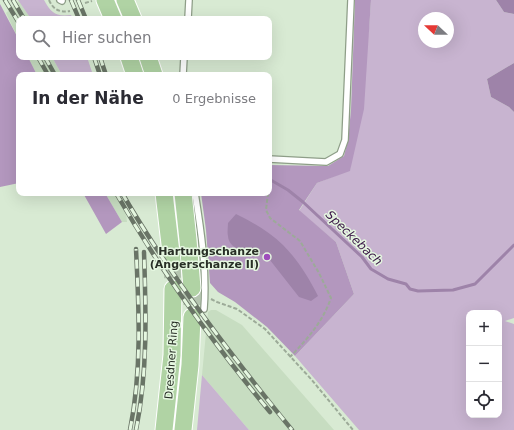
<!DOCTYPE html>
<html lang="de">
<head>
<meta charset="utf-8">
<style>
	:root { --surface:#fff; --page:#f2f2f3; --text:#2b2b33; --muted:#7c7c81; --line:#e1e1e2 }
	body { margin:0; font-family:"DejaVu Sans",sans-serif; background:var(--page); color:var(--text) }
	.controls { position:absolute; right:12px; bottom:12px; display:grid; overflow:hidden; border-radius:8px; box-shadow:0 4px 16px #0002 }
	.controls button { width:36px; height:36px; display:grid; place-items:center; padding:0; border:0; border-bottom:1px solid var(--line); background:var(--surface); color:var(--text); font:20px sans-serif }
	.compass { position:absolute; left:418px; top:12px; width:36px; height:36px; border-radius:50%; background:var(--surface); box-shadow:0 4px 16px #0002; rotate:292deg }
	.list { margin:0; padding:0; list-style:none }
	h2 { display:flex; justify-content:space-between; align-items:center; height:52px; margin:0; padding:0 16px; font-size:17px }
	h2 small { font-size:13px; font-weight:400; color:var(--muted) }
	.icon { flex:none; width:22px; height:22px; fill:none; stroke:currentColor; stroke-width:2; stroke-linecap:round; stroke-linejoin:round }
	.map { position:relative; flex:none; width:514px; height:430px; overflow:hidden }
	.search { position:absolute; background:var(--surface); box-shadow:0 4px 16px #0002; left:16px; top:16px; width:256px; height:44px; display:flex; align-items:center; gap:10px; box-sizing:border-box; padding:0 14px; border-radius:8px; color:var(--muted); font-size:15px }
	.panel { position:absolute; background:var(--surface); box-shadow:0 4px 16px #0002; left:16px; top:72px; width:256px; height:124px; border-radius:8px }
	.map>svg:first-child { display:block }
	.built { fill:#c7ddc1 }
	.green { fill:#c8b4d0; fill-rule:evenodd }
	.forest { fill:#b397be }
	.water { fill:#9e83a9 }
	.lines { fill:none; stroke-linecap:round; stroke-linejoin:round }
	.stream { stroke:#9e83a9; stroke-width:3 }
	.primary-tunnel { stroke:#b5c5b0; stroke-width:17; stroke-dasharray:17 8; stroke-linecap:butt }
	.service-casing { stroke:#8e9e88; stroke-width:8 }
	.primary-casing { stroke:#fff; stroke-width:19 }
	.path { stroke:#9caa98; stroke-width:2; stroke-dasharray:4 2; stroke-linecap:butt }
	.service { stroke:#fff; stroke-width:5.5 }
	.primary { stroke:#b0d3a4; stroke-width:17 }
	.rail-casing { stroke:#697466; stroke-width:4.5 }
	.rail { stroke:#e5f7e0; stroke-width:3; stroke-dasharray:9; stroke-linecap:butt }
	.poi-dot { fill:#9f4dbc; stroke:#e5f7e0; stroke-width:1.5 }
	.labels { text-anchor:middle; stroke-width:3; stroke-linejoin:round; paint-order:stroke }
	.poi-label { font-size:11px; font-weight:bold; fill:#282f26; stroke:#e5f7e0; text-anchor:end }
	.street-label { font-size:11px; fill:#282f26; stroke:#e5f7e0 }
	.water-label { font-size:12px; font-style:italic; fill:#3b1748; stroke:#e5f7e0 }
</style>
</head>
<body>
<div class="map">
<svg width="514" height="430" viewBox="0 0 514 430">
	<rect width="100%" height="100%" fill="#d8ead3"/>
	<path class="built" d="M19,1L31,19H19V40L6,13Z
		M28,57H52L62,75H37Z
		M105,193H124L127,222H122Z
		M211,310H216L242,325L334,430H249L202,375L208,312Z"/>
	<path class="green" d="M18,0H44C51,13 56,17 71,15L73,19H31Z
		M371,0H496L504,12L514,14V63L487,79L491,97L509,107L514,112V318L505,321L514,324V430H359L295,356L354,294L336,242L299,211L317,183L350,170L369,28ZM424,18H448V42H424ZM469,313H499V415H469Z
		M52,57H87L93,75H62Z
		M202,375L249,430H197Z"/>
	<path class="forest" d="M355,0H371L364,109L350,171L317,183L299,210L336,242L354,294L295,356L267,327L235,302L218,292L210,283L206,230L201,193H269V165L328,166L344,156L348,140L351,110Z
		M0,4L19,40V57H28L37,75H19V183L0,187Z
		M83,193H105L122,222L106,234Z"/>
	<path class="water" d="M496,0H514V14L504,12Z
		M514,63V112L509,107L491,97L487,79Z
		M236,214C252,222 270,232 283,245C298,260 309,278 318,296L311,301L299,297L266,255C253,253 229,252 228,236C227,232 228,227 228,223Z"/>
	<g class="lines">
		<path class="stream" d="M269,179L288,190L303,202L362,257L371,269L388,279L406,284L410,289L418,291L453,290L475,284L514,245"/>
		<path class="primary-tunnel" d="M172,261L173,289
			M192,288V317"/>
		<defs>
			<path id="service" d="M60,0L62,1
				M188,19L189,0
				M183,75L184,57
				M269,159L326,162L340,154L345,140L351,0
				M195,193C201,230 207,271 204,309"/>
			<path id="primary" d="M105,0L113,19
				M125,0L133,19
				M129,57L135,75
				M148,57L154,75
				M164,193L172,261
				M183,193L188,240L192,288
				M164,430L172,355L173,289
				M183,430L190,365L192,317"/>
		</defs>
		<use href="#service" class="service-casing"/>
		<use href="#primary" class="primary-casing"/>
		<path class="path" d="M49,0C53,9 59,13 70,11
			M85,3L92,1
			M268,193L266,210L270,218L300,241L319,273L331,298C322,323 308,338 290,357
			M211,299L217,302L237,309L265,329L311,379L353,430"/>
		<use href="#service" class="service"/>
		<use href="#primary" class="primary"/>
		<defs>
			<path id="rail" d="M5,0L19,23
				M13,0L24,19
				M71,0L79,19
				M78,0L86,19
				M38,57L48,75
				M45,57L55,75
				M94,57L100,75
				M100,57L106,75
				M116,193C160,270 213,343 270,412
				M122,193C171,277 231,355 292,430
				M130,430C142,370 139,310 136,249
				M136,430C148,371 146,312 144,252"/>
		</defs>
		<use href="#rail" class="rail-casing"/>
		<use href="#rail" class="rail"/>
	</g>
	<circle class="poi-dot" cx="267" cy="257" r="4"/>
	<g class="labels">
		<g class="poi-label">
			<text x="259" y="255">Hartungschanze<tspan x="259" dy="13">(Angerschanze II)</tspan></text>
		</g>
		<g class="street-label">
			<text transform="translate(171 360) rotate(-86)" y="4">Dresdner Ring</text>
		</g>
		<g class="water-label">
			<text transform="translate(354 238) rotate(44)" y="4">Speckebach</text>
		</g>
	</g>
</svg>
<div class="controls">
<button>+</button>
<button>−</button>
<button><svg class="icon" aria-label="locate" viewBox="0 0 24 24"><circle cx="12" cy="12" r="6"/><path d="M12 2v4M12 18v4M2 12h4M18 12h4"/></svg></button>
</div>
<svg class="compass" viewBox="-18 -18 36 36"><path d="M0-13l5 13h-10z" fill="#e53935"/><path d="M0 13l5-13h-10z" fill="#7c7c81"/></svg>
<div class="search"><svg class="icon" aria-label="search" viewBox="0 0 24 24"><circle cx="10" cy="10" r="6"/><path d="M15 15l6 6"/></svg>Hier suchen</div>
<section class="panel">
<h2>In der Nähe<small>0 Ergebnisse</small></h2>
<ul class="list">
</ul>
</section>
</div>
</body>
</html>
